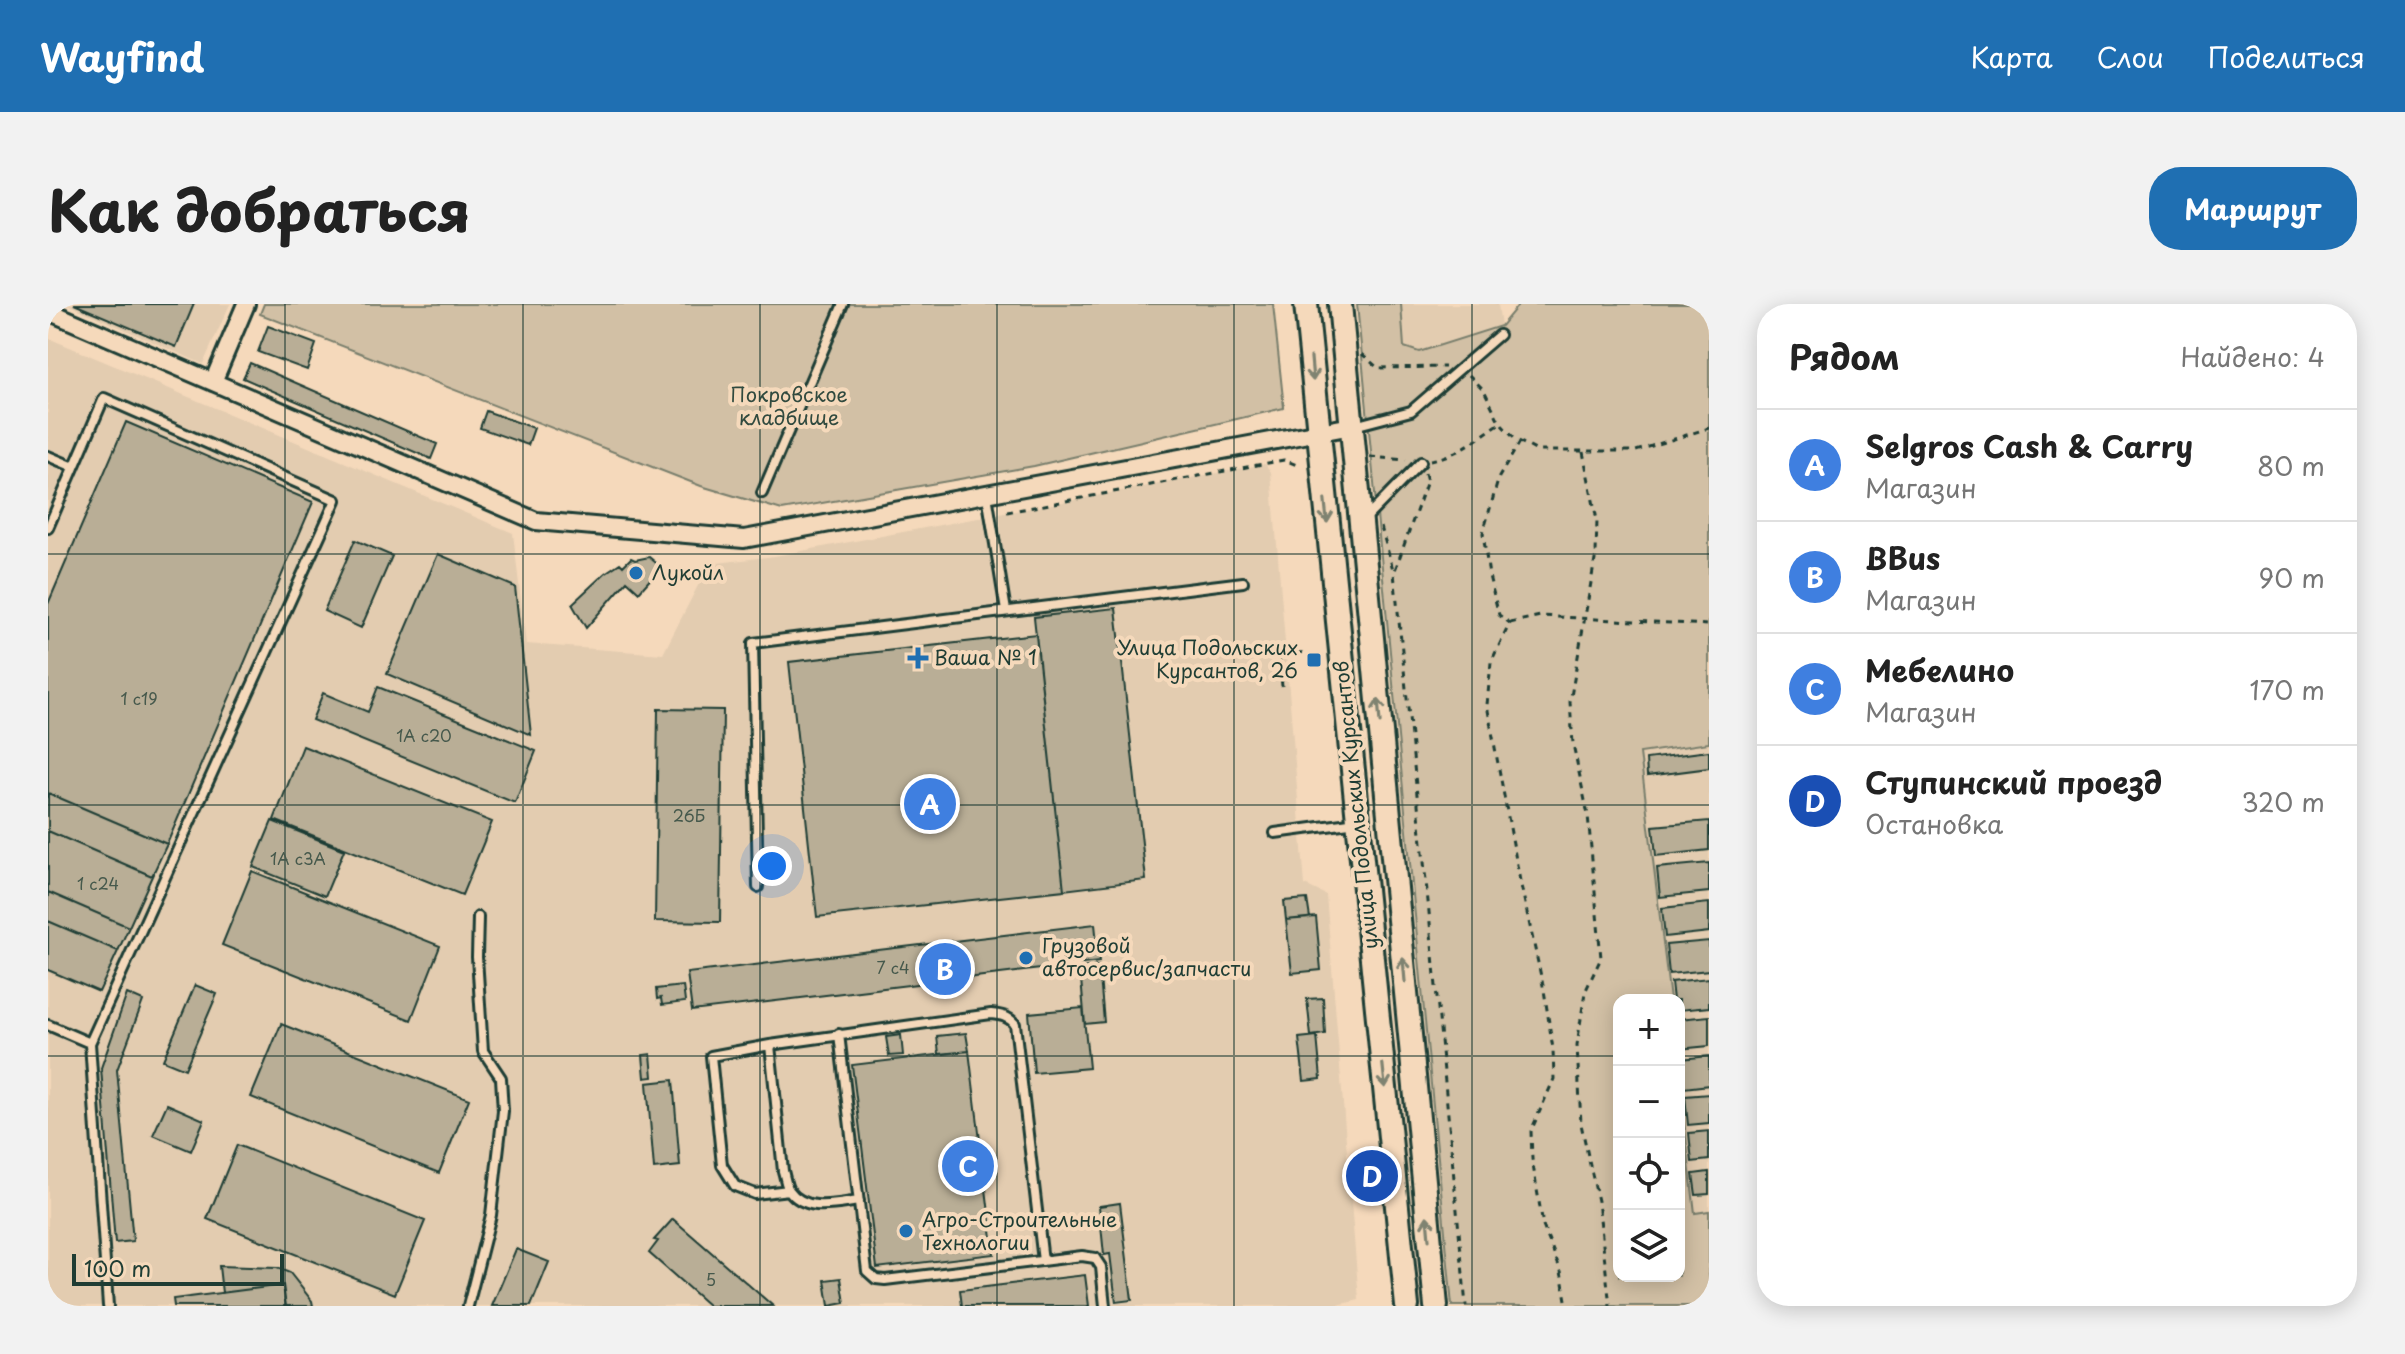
<!DOCTYPE html>
<html lang="ru">
<head>
<meta charset="utf-8">
<style>
	:root { --surface:#fff; --page:#f2f2f2; --text:#222; --muted:#767676; --line:#e0e0e0; --accent:#1f6fb2 }
	body { margin:0; font-family:"Playpen Sans",sans-serif; background:var(--page); color:var(--text) }
	.controls { position:absolute; right:24px; bottom:24px; display:grid; overflow:hidden; border-radius:16px; box-shadow:0 4px 20px #0003 }
	.controls button { width:72px; height:72px; display:grid; place-items:center; padding:0; border:0; border-bottom:2px solid var(--line); background:var(--surface); color:var(--text); font:40px sans-serif }
	.scale { position:absolute; left:24px; bottom:20px; width:212px; box-sizing:border-box; padding-left:8px; border:4px solid #1f3d34; border-top:0; font-size:22px; line-height:28px; white-space:nowrap; color:#1f3d34; -webkit-text-stroke:6px #f5d9bb; paint-order:stroke }
	.you { position:absolute; left:724px; top:562px; width:28px; height:28px; margin:-20px; border:6px solid #fff; border-radius:50%; background:#1a73e8; box-shadow:0 0 0 12px #1a73e833 }
	.badge { display:grid; place-items:center; width:52px; height:52px; border-radius:50%; background:var(--accent); color:#fff; font-size:26px; font-weight:700 }
	.pin { position:absolute; translate:-50% -50%; border:4px solid #fff; box-shadow:0 2px 8px #0006 }
	.list { margin:0; padding:0; list-style:none }
	h2 { display:flex; justify-content:space-between; align-items:center; height:104px; margin:0; padding:0 32px; font-size:34px }
	h2 small { font-size:26px; font-weight:400; color:var(--muted) }
	.list li { display:grid; grid-template-columns:52px 1fr auto; gap:24px; align-items:center; box-sizing:border-box; height:112px; padding:0 32px; border-top:2px solid var(--line) }
	.list b { display:block; font-size:30px; white-space:nowrap }
	.list p { margin:0; font-size:26px; white-space:nowrap; color:var(--muted) }
	.list em { font-size:26px; font-style:normal; color:var(--muted) }
	.icon { flex:none; width:44px; height:44px; fill:none; stroke:currentColor; stroke-width:2; stroke-linecap:round; stroke-linejoin:round }
	.map { position:relative; flex:none; width:1661px; height:1002px; overflow:hidden; border-radius:32px }
	header { display:flex; align-items:center; gap:48px; box-sizing:border-box; height:112px; padding:0 40px; background:var(--accent); color:#fff }
	header strong { font-size:38px }
	nav { display:flex; gap:44px; margin-inline-start:auto; font-size:28px }
	.intro { display:flex; align-items:center; justify-content:space-between; box-sizing:border-box; height:192px; padding:0 48px }
	h1 { margin:0; font-size:56px }
	.button { padding:20px 36px; border-radius:32px; background:var(--accent); color:#fff; font-size:28px; font-weight:700 }
	main { display:flex; gap:48px; padding:0 48px }
	aside { flex:1; background:var(--surface); border-radius:32px; box-shadow:0 4px 20px #0003 }
	.map>svg:first-child { display:block }
	.built { fill:#e3ccb0 }
	.green { fill:#d2c0a5; stroke:#787e6c; stroke-width:2 }
	.building { fill:#b9ae96; stroke:#1f3d34; stroke-width:2 }
	.lines { fill:none; stroke-linecap:round; stroke-linejoin:round }
	.service-casing { stroke:#1f3d34; stroke-width:14 }
	.minor-casing { stroke:#1f3d34; stroke-width:22 }
	.secondary-casing { stroke:#1f3d34; stroke-width:28 }
	.path { stroke:#1f3d34; stroke-width:3; stroke-dasharray:6 6; stroke-linecap:butt }
	.service { stroke:#f5d9bb; stroke-width:8 }
	.minor { stroke:#f5d9bb; stroke-width:16 }
	.secondary { stroke:#f5d9bb; stroke-width:22 }
	.oneway { stroke:#7f8371 }
	.grid { fill:none; stroke:#1f3d34; stroke-width:2; stroke-opacity:0.55 }
	.poi-dot { fill:#1f6fb2; stroke:#f5d9bb; stroke-width:3 }
	.labels { text-anchor:middle; stroke-width:8; stroke-linejoin:round; paint-order:stroke }
	.number-label { font-size:16px; fill:#46594c }
	.park-label { font-size:20px; fill:#314a3f; stroke:#f5d9bb }
	.poi-label { font-size:20px; fill:#1f3d34; stroke:#f5d9bb; text-anchor:start }
	.street-label { font-size:20px; fill:#1f3d34; stroke:#f5d9bb }
</style>
</head>
<body>
<header>
<strong>Wayfind</strong>
<nav><a>Карта</a><a>Слои</a><a>Поделиться</a></nav>
</header>
<div class="intro"><h1>Как добраться</h1><a class="button">Маршрут</a></div>
<main>
<div class="map">
<svg width="1661" height="1002" viewBox="0 0 1661 1002">
	<rect width="100%" height="100%" fill="#f5d9bb"/>
	<filter id="ink" filterUnits="userSpaceOnUse"><feTurbulence type="fractalNoise" baseFrequency=".0125" numOctaves="2"/><feDisplacementMap in="SourceGraphic" scale="16" xChannelSelector="R" yChannelSelector="G"/><feConvolveMatrix kernelMatrix="1 2 1 2 8 2 1 2 1" color-interpolation-filters="sRGB"/></filter>
	<g filter="url(#ink)">
		<path class="built" d="M19,0H182L155,60Z
			M1353,0H1450L1453,22L1371,48L1356,43Z
			M0,34L465,229L478,340L615,350L661,260L727,252L1217,160L1223,168L1257,581L1278,591L1311,996L1285,1002H0Z
			M1661,439V907L1647,910L1631,775V696H1622L1592,448Z"/>
		<path class="green" d="M216,0H1225L1236,104L986,162L734,206L653,182L212,10Z
			M1309,0H1353L1356,43L1371,48L1453,22L1471,0H1661V439L1592,449L1622,696H1571V972H1631V775L1647,909L1661,907V1002H1404Z"/>
		<path class="building" d="M26,0H146L128,43Z
			M220,22L268,40L259,66L210,48Z
			M202,59L389,140L383,155L195,74Z
			M438,107L486,124L480,141L432,124Z
			M78,118L265,198L119,540L0,489V300Z
			M307,236L344,252L313,324L276,307Z
			M390,250L467,283L483,431L339,370Z
			M601,253L613,263L591,288L579,277L538,324L524,300L557,269L572,259L575,262L583,254L587,256Z
			M1068,304L1098,576L1016,586L986,313Z
			M988,330L1016,586L769,613L741,358Z
			M330,383L488,447L467,499L264,416L275,389L320,408Z
			M610,405L675,406L672,618L607,617Z
			M255,442L444,518L414,591L226,516Z
			M1661,447V464L1599,472L1598,455Z
			M0,489L119,540L104,572L0,527Z
			M224,517L296,546L277,592L205,563Z
			M1661,517V546L1608,552L1605,522Z
			M0,527L104,572L81,623L0,588Z
			M1661,559V588L1612,593L1609,564Z
			M204,567L392,642L363,716L174,641Z
			M0,588L81,623L70,647L0,617Z
			M1259,595L1262,614L1238,616L1236,597Z
			M1661,599V628L1617,633L1614,604Z
			M1268,613L1273,666L1244,669L1238,616Z
			M0,617L70,647L51,688L0,666Z
			M1047,620L1051,658L644,707L639,669Z
			M1661,637V666L1621,670L1618,641Z
			M1051,662L1056,718L1037,720L1032,664Z
			M1661,674V703L1631,706V696H1625L1623,678Z
			M147,681L169,690L137,765L115,756Z
			M635,682L637,698L614,701L613,694L609,695L608,685Z
			M79,690L95,697L69,766L85,937L67,939L53,764Z
			M1275,694L1277,730L1263,732L1259,695Z
			M1035,704L1041,764L986,769L981,709Z
			M1661,712V742L1631,745V715Z
			M233,720L421,795L391,869L203,793Z
			M918,729L921,747L891,750L889,732Z
			M853,731L855,751L841,752L838,733Z
			M1269,732L1273,775L1256,777L1251,734Z
			M921,747L946,950L829,964L804,761Z
			M603,750L605,773L597,774L595,751Z
			M1661,752V781L1636,784L1633,755Z
			M625,776L632,862L606,865L599,779Z
			M1661,790V819L1640,821L1637,792Z
			M119,800L156,816L143,847L105,831Z
			M1661,827V856L1644,858L1641,829Z
			M189,841L377,917L347,990L159,915Z
			M1661,868V890L1648,891L1645,870Z
			M1072,899L1084,996L1068,998L1062,950L1056,951L1051,902Z
			M625,915L725,1002H661L601,949L610,937L606,936Z
			M468,945L501,958L483,1002H444Z
			M171,962L229,964L242,969L264,997L265,1002H238L235,981L174,989Z
			M1037,971L1041,1002H914L912,986Z
			M793,974L797,999L781,1002L777,976Z
			M235,981L238,1002H126L125,995Z"/>
		<g class="lines">
			<defs>
				<path id="service" d="M1306,122L1363,107L1451,31
					M0,152L26,163
					M714,189L795,0
					M939,191L958,307
					M1317,215L1373,158
					M0,224L56,94L288,196L42,739L60,1002
					M1227,529L1309,518
					M710,583L705,339L1195,278
					M0,721L42,739
					M791,730L819,967L828,975L837,976L1034,952L1047,954L1053,963L1057,1002
					M722,741L663,752L674,861L687,882L707,890L741,886
					M811,897C788,900 757,909 741,886C738,882 737,873 735,867L722,741L943,710C953,711 960,712 967,720L995,957
					M420,1002L443,911L455,807L453,774L435,747L429,653L430,613"/>
				<path id="minor" d="M0,7L488,217L696,235L1304,122
					M165,78L198,0"/>
				<path id="secondary" d="M1258,0L1359,1002
					M1292,0L1388,1002"/>
			</defs>
			<use href="#service" class="service-casing"/>
			<use href="#minor" class="minor-casing"/>
			<use href="#secondary" class="secondary-casing"/>
			<path class="path" d="M1314,50L1330,64L1397,63
				M1421,71L1436,86L1452,119L1467,135L1489,147H1588L1661,124
				M1472,138L1451,173L1435,229L1441,272L1451,311L1462,319L1443,358L1439,401L1472,577L1496,686L1505,745L1506,775L1483,827L1484,855L1495,922L1513,967L1519,1002
				M1535,148L1549,216L1548,250L1522,398L1525,440L1540,511L1553,654L1537,688L1529,741L1533,820L1550,897L1562,1002
				M1322,153L1358,156
				M1382,156C1409,152 1429,135 1452,119
				M1377,169L1379,177L1346,269L1379,587L1418,1002
				M959,208L1236,156L1249,161
				M1333,223L1346,269
				M1462,319L1492,312L1661,321
				M1234,382L1231,352L1257,348"/>
			<use href="#service" class="service"/>
			<use href="#minor" class="minor"/>
			<use href="#secondary" class="secondary"/>
		</g>
		<defs><path id="oneway-shaft" d="M-6 0H5M1.5-3L5.5 0L1.5 3" fill="none" stroke-width="1.6" stroke-linecap="round" stroke-linejoin="round" transform="scale(2)"/></defs>
		<g class="oneway">
			<use href="#oneway-shaft" transform="translate(1264 65) rotate(85)"/>
			<use href="#oneway-shaft" transform="translate(1278 207) rotate(84)"/>
			<use href="#oneway-shaft" transform="translate(1331 407) rotate(-95)"/>
			<use href="#oneway-shaft" transform="translate(1356 666) rotate(-95)"/>
			<use href="#oneway-shaft" transform="translate(1336 772) rotate(84)"/>
			<use href="#oneway-shaft" transform="translate(1380 924) rotate(-95)"/>
		</g>
	</g>
	<path class="grid" d="M237,0V1002M475,0V1002M712,0V1002M949,0V1002M1186,0V1002M1424,0V1002M0,250H1661M0,501H1661M0,752H1571M1631,752H1661"/>
	<g class="poi-dot">
		<circle cx="588" cy="269" r="8"/>
		<path d="M866 342h8v8h8v8h-8v8h-8v-8h-8v-8h8z"/>
		<rect x="1258" y="348" width="16" height="16" rx="4"/>
		<circle cx="978" cy="654" r="8"/>
		<circle cx="858" cy="927" r="8"/>
	</g>
	<g class="labels">
		<g class="number-label">
			<text x="91" y="401">1 с19</text>
			<text x="376" y="438">1А с20</text>
			<text x="641" y="518">26Б</text>
			<text x="250" y="561">1А с3А</text>
			<text x="50" y="586">1 с24</text>
			<text x="845" y="670">7 с4</text>
			<text x="663" y="982">5</text>
		</g>
		<g class="park-label">
			<text x="741" y="98">Покровское<tspan x="741" dy="23">кладбище</tspan></text>
		</g>
		<g class="poi-label">
			<text x="604" y="276">Лукойл</text>
			<text x="1250" y="351" text-anchor="end">Улица Подольских<tspan x="1250" dy="23">Курсантов, 26</tspan></text>
			<text x="886" y="361">Ваша № 1</text>
			<text x="994" y="649">Грузовой<tspan x="994" dy="23">автосервис/запчасти</tspan></text>
			<text x="874" y="923">Агро-Строительные<tspan x="874" dy="23">Технологии</tspan></text>
		</g>
		<g class="street-label">
			<text transform="translate(1308 501) rotate(-96)" y="7">улица Подольских Курсантов</text>
		</g>
	</g>
</svg>
<div class="controls">
<button>+</button>
<button>−</button>
<button><svg class="icon" aria-label="locate" viewBox="0 0 24 24"><circle cx="12" cy="12" r="6"/><path d="M12 2v4M12 18v4M2 12h4M18 12h4"/></svg></button>
<button><svg class="icon" aria-label="layers" viewBox="0 0 24 24"><path d="M12 4l9 5-9 5-9-5zM3 14l9 5 9-5"/></svg></button>
</div>
<div class="scale">100 m</div>
<div class="you"></div>
<div class="pin badge" style="left:882px;top:500px;background:#3f7fe0">A</div>
<div class="pin badge" style="left:897px;top:665px;background:#3f7fe0">B</div>
<div class="pin badge" style="left:920px;top:862px;background:#3f7fe0">C</div>
<div class="pin badge" style="left:1324px;top:872px;background:#1a4fb4">D</div>
</div>
<aside>
<h2>Рядом<small>Найдено: 4</small></h2>
<ul class="list">
<li><span class="badge" style="background:#3f7fe0">A</span><div><b>Selgros Cash &amp; Carry</b><p>Магазин</p></div><em>80 m</em></li>
<li><span class="badge" style="background:#3f7fe0">B</span><div><b>BBus</b><p>Магазин</p></div><em>90 m</em></li>
<li><span class="badge" style="background:#3f7fe0">C</span><div><b>Мебелино</b><p>Магазин</p></div><em>170 m</em></li>
<li><span class="badge" style="background:#1a4fb4">D</span><div><b>Ступинский проезд</b><p>Остановка</p></div><em>320 m</em></li>
</ul>
</aside>
</main>
</body>
</html>
